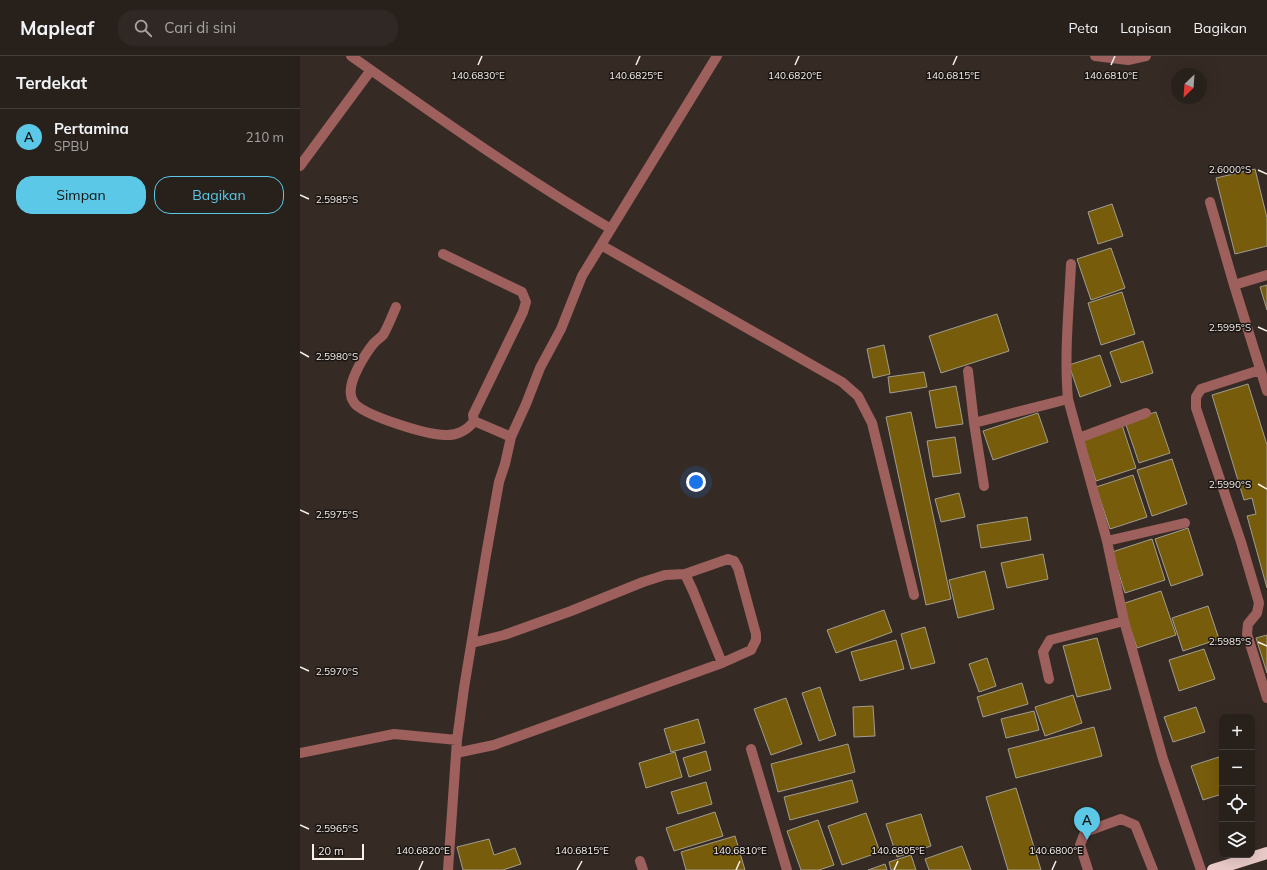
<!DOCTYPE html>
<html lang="id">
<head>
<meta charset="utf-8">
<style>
	:root { --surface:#28201b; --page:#302824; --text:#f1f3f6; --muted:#a5a3a3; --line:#443e3a; --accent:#5bc8e7 }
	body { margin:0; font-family:Mulish,sans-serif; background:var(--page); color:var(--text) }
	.controls { position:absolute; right:12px; bottom:12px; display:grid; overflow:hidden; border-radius:8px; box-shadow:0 4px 16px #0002 }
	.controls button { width:36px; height:36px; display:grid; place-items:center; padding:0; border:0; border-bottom:1px solid var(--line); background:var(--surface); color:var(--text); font:20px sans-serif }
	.compass { position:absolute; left:871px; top:12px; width:36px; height:36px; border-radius:50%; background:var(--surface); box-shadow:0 4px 16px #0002; rotate:205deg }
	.scale { position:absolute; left:12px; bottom:10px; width:52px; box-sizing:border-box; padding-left:4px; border:2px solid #f7f0eb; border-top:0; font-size:11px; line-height:14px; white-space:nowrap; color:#f7f0eb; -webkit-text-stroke:3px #1a1512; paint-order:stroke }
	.you { position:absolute; left:396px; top:426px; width:14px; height:14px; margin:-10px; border:3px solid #fff; border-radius:50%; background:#1a73e8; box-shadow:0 0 0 6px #1a73e833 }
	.badge { display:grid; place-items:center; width:26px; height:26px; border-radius:50%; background:var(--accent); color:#111; font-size:13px; font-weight:700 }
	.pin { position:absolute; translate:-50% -33px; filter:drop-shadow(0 1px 2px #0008) }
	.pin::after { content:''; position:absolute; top:21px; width:14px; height:12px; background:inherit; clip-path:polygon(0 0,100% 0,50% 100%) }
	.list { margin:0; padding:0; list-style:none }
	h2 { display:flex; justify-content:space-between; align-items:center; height:52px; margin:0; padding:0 16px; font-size:17px }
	h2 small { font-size:13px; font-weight:400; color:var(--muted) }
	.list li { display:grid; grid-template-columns:26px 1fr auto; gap:12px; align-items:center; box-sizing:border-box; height:56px; padding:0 16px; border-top:1px solid var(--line) }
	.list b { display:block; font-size:15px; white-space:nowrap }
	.list p { margin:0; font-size:13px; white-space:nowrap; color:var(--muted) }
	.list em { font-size:13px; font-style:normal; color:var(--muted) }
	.actions { display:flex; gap:8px; padding:12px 16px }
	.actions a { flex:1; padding:9px 0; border:1px solid var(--accent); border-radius:16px; text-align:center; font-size:14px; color:var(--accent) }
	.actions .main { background:var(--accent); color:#111 }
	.icon { flex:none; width:22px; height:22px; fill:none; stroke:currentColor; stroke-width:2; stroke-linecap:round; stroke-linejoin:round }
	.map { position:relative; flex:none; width:967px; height:814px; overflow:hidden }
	header { display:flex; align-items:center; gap:24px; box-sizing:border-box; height:56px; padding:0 20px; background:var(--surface); border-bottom:1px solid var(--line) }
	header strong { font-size:19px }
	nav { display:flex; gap:22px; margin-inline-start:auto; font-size:14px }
	.search { width:280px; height:36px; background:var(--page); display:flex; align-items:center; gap:10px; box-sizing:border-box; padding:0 14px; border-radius:16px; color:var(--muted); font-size:15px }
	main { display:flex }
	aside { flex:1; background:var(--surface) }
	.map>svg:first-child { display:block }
	.building { fill:#765c0b; stroke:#a29d8f }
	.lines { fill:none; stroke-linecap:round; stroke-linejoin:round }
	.minor { stroke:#9d605d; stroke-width:10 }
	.highway { stroke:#ebcbc9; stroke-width:12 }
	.ticks { fill:none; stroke:#f7f0eb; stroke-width:1.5 }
	.ticks-label { font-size:10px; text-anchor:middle; fill:#f7f0eb; stroke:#1a1512; stroke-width:3; stroke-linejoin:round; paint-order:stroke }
</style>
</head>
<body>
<header>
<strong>Mapleaf</strong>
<div class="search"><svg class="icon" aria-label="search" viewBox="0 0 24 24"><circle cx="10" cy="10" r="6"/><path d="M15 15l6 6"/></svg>Cari di sini</div>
<nav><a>Peta</a><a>Lapisan</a><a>Bagikan</a></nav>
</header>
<main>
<aside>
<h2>Terdekat<small></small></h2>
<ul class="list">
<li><span class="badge">A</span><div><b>Pertamina</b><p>SPBU</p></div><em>210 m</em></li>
</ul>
<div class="actions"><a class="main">Simpan</a><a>Bagikan</a></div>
</aside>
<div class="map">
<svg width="967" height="814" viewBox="0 0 967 814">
	<rect width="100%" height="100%" fill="#362b24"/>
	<path class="building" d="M955,113L967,162V190L935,198L916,122Z
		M812,148L823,180L798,188L788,156Z
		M811,192L825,232L791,244L777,203Z
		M967,229V254L960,231Z
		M822,236L835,278L801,289L788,247Z
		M697,258L709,295L641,317L629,280Z
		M843,285L853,317L821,327L810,296Z
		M584,289L590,318L573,322L567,293Z
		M800,299L811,330L780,341L769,309Z
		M624,316L627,331L590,337L588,321Z
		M948,328L967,389V532L947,460L956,458L952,442L944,444L912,339Z
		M656,330L663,368L636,372L629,335Z
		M611,356L651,543L626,549L586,361Z
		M856,356L870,397L839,407L825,366Z
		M738,357L748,386L693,404L683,375Z
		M822,369L836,412L796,425L782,382Z
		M655,381L661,417L633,421L627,385Z
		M872,403L887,448L852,460L837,414Z
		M833,419L847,461L810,473L796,431Z
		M659,437L665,461L641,466L635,443Z
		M727,461L731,484L681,492L677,469Z
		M888,472L903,519L871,530L855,483Z
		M852,483L865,524L825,537L812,496Z
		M743,498L748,523L707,532L701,507Z
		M685,515L694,553L658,562L649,524Z
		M861,535L876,579L837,592L822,548Z
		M908,550L919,583L883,595L872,562Z
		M584,554L592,576L536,597L527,574Z
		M625,571L635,607L611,613L601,578Z
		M967,579V617L956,582Z
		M797,582L811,633L777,641L763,590Z
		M596,584L604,613L560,625L551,596Z
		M904,593L915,623L879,635L869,604Z
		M687,602L696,630L679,636L669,608Z
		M722,627L728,648L683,661L677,641Z
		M520,631L536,679L519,685L502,637Z
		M773,639L782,667L745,680L735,651Z
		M486,642L502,688L471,699L454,653Z
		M573,650L575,680L554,681L553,651Z
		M896,651L905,676L873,686L864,661Z
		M734,655L739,674L706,682L701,663Z
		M398,663L405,687L371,696L364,673Z
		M794,671L802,700L716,722L708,693Z
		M548,688L555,716L478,736L471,708Z
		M406,695L411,714L389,721L383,702Z
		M375,696L382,721L346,732L339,707Z
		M922,700V738L903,744L891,710Z
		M552,724L558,746L490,764L484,741Z
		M406,726L412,748L378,758L371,736Z
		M716,732L741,814H708L686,741Z
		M415,756L423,780L374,795L366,772Z
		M566,757L580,796L542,809L528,770Z
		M621,758L631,790L597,801L586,768Z
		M518,764L534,809L519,814H501L487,775Z
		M435,780L445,814H386L381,796Z
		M189,783L194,799L215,792L221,808L203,814H163L157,791Z
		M662,790L671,814H629L625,803Z
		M611,799L616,814H591L589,806Z
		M585,808L587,814H568Z"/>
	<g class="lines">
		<path class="minor" d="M51,0C136,60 221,120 311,173
			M795,0L828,4L846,0
			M0,110L71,14
			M910,146L934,229
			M301,189L542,326L558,340L572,367L614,539
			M143,198L222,236L226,246L223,256L173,359L174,365L211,381
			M771,208C769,253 764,298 768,343L807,485L824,565L863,703L901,814
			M967,219L934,229L967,335
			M96,251C92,260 88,271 83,279C80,282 77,284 74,287C65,298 48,325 51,339C51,342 54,347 56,349C70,361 127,379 145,379C156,380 168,374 174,365
			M960,314L901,333L896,341V352L941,486L959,547L957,557L948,568L947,578L967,642
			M668,315L674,367
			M779,382L846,357
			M684,430L674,367L768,343
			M807,485L885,467
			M172,587L204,579L271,555L343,526L365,519L385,518
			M749,623L743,596L750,584L824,565
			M451,693L487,814
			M0,697L94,678L157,684
			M156,697L194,689L422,607L451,594L456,584V578L438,512L434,505L428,503L385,518L393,535L422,607
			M340,805L343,814
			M148,814L157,684L164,632L186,499L199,426L205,408L211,381L226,348L240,312L261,273L282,220L417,0
			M788,814L780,789L785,776L821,763L835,769L853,814"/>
		<path class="highway" d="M913,814L967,797"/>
	</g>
	<path class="ticks" d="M178,9L182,0M336,9L340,0M495,9L499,0M653,9L657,0M811,9L815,0M958,114L967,118M0,139L9,143M958,271L967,275M0,296L9,301M958,428L967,433M0,454L9,458M958,586L967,590M0,611L9,615M0,769L9,773M119,814L123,805M277,814L282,805M436,814L440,805M594,814L598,805M752,814L756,805"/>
	<g class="ticks-label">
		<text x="178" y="23">140.6830°E</text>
		<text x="336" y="23">140.6825°E</text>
		<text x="653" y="23">140.6815°E</text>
		<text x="811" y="23">140.6810°E</text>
		<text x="495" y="23">140.6820°E</text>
		<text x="930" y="117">2.6000°S</text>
		<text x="37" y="147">2.5985°S</text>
		<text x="930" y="275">2.5995°S</text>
		<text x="37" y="304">2.5980°S</text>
		<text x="930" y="432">2.5990°S</text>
		<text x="37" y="462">2.5975°S</text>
		<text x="930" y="589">2.5985°S</text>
		<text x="37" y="619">2.5970°S</text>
		<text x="37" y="776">2.5965°S</text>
		<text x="123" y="798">140.6820°E</text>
		<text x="282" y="798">140.6815°E</text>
		<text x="440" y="798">140.6810°E</text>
		<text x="598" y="798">140.6805°E</text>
		<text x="756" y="798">140.6800°E</text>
	</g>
</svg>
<div class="controls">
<button>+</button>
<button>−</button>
<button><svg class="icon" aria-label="locate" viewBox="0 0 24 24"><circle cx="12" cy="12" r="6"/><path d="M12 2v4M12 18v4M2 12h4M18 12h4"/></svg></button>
<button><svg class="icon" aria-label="layers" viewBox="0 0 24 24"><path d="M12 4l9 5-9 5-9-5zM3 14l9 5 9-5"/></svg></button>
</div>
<svg class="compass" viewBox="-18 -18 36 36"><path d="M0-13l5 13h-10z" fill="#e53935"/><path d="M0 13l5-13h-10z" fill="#a5a3a3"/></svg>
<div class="scale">20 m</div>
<div class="you"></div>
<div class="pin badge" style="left:787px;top:784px">A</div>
</div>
</main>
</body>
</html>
